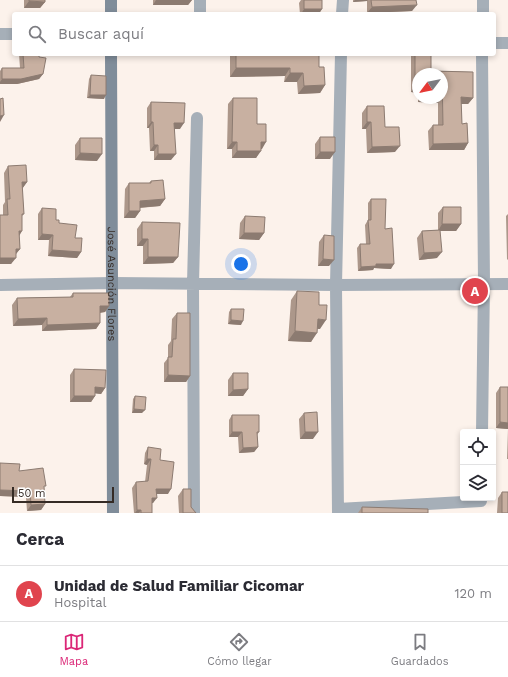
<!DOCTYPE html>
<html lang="es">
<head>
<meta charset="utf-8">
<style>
	:root { --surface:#fff; --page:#f2f2f3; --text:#2b2b33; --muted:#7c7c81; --line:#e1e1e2; --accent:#db2777 }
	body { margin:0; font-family:"Work Sans",sans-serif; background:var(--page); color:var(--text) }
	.controls { position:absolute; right:12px; bottom:12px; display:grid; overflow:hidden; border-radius:4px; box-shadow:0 2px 6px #0003 }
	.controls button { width:36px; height:36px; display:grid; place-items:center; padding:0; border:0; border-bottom:1px solid var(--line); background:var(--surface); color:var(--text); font:20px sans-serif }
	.compass { position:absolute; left:412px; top:68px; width:36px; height:36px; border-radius:50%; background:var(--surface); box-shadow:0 2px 6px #0003; rotate:238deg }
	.scale { position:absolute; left:12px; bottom:10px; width:102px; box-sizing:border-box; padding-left:4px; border:2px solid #352b25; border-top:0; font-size:11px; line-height:14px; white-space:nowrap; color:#352b25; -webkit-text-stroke:3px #fff; paint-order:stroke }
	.you { position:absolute; left:241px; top:264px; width:14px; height:14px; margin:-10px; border:3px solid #fff; border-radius:50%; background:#1a73e8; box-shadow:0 0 0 6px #1a73e833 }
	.badge { display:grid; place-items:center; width:26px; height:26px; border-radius:50%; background:var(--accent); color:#fff; font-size:13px; font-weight:700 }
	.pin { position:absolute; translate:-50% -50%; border:2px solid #fff; box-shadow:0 1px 4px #0006 }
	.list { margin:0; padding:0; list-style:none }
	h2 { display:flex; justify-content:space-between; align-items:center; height:52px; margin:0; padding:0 16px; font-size:17px }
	h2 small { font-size:13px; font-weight:400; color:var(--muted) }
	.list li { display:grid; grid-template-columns:26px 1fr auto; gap:12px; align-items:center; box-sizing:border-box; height:56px; padding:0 16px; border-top:1px solid var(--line) }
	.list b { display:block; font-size:15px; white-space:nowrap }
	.list p { margin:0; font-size:13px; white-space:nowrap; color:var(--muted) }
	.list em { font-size:13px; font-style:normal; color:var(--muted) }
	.icon { flex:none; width:22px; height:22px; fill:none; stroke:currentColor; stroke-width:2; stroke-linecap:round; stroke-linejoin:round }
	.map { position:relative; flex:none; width:508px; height:513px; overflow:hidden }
	.search { position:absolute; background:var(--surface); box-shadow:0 2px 6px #0003; left:12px; right:12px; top:12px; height:44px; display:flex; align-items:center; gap:10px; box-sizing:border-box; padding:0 14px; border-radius:4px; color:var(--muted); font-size:15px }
	.sheet { height:108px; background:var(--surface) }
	nav { display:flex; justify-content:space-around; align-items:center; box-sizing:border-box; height:56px; border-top:1px solid var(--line); background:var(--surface); font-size:11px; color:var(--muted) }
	nav a { display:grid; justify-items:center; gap:2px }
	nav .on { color:var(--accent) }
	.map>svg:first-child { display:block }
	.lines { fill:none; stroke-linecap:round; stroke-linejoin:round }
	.street { stroke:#a6afb8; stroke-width:12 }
	.secondary { stroke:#808d9a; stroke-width:12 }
	.wall { fill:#ac978a }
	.shaded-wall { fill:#8c7b71 }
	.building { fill:#c8b0a1; stroke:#8c7b71 }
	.labels { text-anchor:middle; stroke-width:4; stroke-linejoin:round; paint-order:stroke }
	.street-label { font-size:11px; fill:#352b25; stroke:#fff }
</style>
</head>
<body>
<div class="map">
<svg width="508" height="513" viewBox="0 0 508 513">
	<rect width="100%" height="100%" fill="#fcf2eb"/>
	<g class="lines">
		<path class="street" d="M200,14V0
			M342,14L343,0
			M483,14V0
			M0,34H14
			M494,43H508
			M482,54L484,283L482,432
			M0,285L112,283L336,285L508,284
			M338,509L481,501
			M194,513L193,284L197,118
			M338,513L336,285L341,54"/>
		<g class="secondary">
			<path d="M111,14V0"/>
			<path id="s1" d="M111,54L113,513"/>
		</g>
	</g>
	<path class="wall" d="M24,0H45V2L40,8H24Z
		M153,0H192L188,5H153Z
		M301,0H322L319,14H300L299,3Z
		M353,0H416L412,11L367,13V1L353,2Z
		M19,54H39V57L43,74L39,79L17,84H0V71L2,68H20Z
		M230,54H319V67L325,85L320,93L298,94L297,82H284L285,76L230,77Z
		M411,54H431V71L473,72V98L468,104H461L462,124L467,123L468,143L464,150H429L428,131L433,125H438V103L418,102V94V98H442V74H418V93L411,92Z
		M91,75L104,99L87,98L89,79Z
		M233,98L257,124L262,149H261L256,158H232V149H227L228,104Z
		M151,102L180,129H175L171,160H154V151H150L149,128H147V108Z
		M367,106L385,127L395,152L367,153L366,129H362V113Z
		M320,137L330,159H315V144Z
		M80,138L97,161L75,160V145Z
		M8,166L27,182L22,189L24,214L22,216L19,236L20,249L16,254L11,264H0V215H3V205L5,202L4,173Z
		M151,181L165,199L160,206L140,208V211L135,218H124L125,189L129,183H149Z
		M371,199L385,229L391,269L374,268L373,270L358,271L357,248L360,244H366L365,225L368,220V203Z
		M443,207L461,224L456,231H440L437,258L419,260L417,238L422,231L438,230V213Z
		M42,208L56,220L75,238L81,252L77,258L48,256L49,240H38V214Z
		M508,214V260L507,259L506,216Z
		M245,216L264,233L259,240L239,239L240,223Z
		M142,222L178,257L173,263L143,264V246H137V229Z
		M324,235L329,266H318L319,242Z
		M297,291L319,305L320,329H317L311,342L288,341L291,300Z
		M73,293L109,306L105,312L100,313V323L96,329L42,331V325L13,326L12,305L17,298L70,297Z
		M231,309L241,325L228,324L229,312Z
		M177,313L190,376L186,382H164V363L168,358V345L171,341L172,319Z
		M74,369L105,388L101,394L95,393V396L91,402H70V375Z
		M233,373L248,389L243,396H228V380Z
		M500,387H508V459H507L508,429L496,428V393Z
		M135,396L142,413H132L133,399Z
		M304,413L313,439H300L299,419Z
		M232,415L259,432L257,435L258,447L254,452L239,453L238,437H229V420Z
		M148,447L160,460L168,494H157L153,503H152V513H134L132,488L136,482H145L147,465L144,464L145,453Z
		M0,463L19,471L45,504L41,510L27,511L26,497L0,496Z
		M183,489L191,507L196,513H179L178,496Z
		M502,492L508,513H497L498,498Z
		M362,507L428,513H358Z"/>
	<path class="shaded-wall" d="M156,0H192L188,5H153Z
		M355,0H368L367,1L353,2Z
		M29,1L45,2L40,8H24Z
		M417,5L412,11L367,13L372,7Z
		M304,9H322L319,14H301Z
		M236,68H290L285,76L230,77Z
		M290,73H303L297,82H284Z
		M43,74L39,79L17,84H0V82L2,79Z
		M325,85L320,93L298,94L304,86Z
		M415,86H418V93L411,92Z
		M90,95H106L104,99L87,98Z
		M461,97L473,98L468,104H456Z
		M421,98H442L438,103L418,102Z
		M4,115L0,122V116Z
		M151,122H153L149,128H147Z
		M367,122H371L366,129H362Z
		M174,123H184L180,129H170Z
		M232,142H237L232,149H227Z
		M261,142H266L262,149H256Z
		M468,143L464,150H429L433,144Z
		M154,145H158L154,151H150Z
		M400,146L395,152L367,153L372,147Z
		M237,151H261L256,158H232Z
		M320,152H335L330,159H315Z
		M80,153L102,154L97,161L75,160Z
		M158,154H176L171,160H154Z
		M22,182H27L22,189Z
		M165,199L160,206L135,208L140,201Z
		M129,211H140L135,218H124Z
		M442,224H461L456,231H438Z
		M19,231H22L18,238Z
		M244,233H264L259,240L239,239Z
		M42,234L53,235L49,240H38Z
		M142,239H148L143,246H137Z
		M16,249H20L15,255Z
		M52,250L81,252L77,258L48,256Z
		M442,252L437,258L419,260L424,253Z
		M148,257H178L173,263L143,264Z
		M0,258H16L11,264H0Z
		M323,259L334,260L329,266H318Z
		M376,264H394L391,269L374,268L373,270L358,271L361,267Z
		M100,306H109L105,312L95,313Z
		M47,318L42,325L13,326L18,319Z
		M318,319L326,320L320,329L311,328Z
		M231,320L243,321L241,325L228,324Z
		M100,323L96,329L42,331L47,325Z
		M295,331L317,333L311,342L288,341Z
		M168,375L190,376L186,382H164Z
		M95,387L105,388L101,394L91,393Z
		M248,389L243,396H228L233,390Z
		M74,396H95L91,402H70Z
		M134,409L145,410L142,413H132Z
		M500,422L508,423V429L496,428Z
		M232,432H242L238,437H229Z
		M305,432H318L313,439H300Z
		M258,447L254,452L239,453L243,448Z
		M147,459H151L147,465L144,464Z
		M156,489H171L168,494H153Z
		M0,490L30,491L26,497L0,496Z
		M152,498H157L153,503L148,504Z
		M45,504L41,510L27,511L31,505Z
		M137,510H141L139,513H135Z"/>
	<path class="building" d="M29,0H45V2L29,1Z
		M304,0H322V9H304Z
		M371,0H416L417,5L372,7Z
		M23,54H39V57L46,58L43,74L21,79H2V68H24Z
		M236,54H319V67H324L325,85L304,86L303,73H290V68H236Z
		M415,54H431V71L473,72V98L461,97L462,124L467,123L468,143L433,144V125H443L442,74H418V86H415Z
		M91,75L106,76V95H90Z
		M3,98L4,115L0,116V99Z
		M233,98H257V124H266V142H261V151H237V142H232Z
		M151,102L185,103L184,123H174L176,154H158V145H154L153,122H151Z
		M367,106H384L385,127H399L400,146L372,147L371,122H367Z
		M320,137H335V152H320Z
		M80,138H102V154L80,153Z
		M26,165L27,182H22L24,214H22V231H19L20,249H16V258H0V215H8L7,199H10L8,166Z
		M163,180L165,199L140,201V211H129V183H151V181Z
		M371,199H386L385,229L392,228L394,264H376V266L361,267L360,244H370L368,220H371Z
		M443,207H461V224H442Z
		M42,208L56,209V220H59V223L77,225L75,238H82L81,252L52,250L53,235L42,234Z
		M245,216L265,217L264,233H244Z
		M142,222L180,223L178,257H148V239H142Z
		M440,230L442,252L424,253L422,231Z
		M324,235L334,236V260L323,259Z
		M297,291L319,292V305H327L326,320L318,319L317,333L295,331Z
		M73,293H109V306H100V323L47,325V318L18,319L17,298L73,297Z
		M231,309H244L243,321L231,320Z
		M177,313H190V376L168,375V357H172L173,339H176Z
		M74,369L106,370L105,388L95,387V396H74Z
		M233,373H248V389L233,390Z
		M500,387H508V423L500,422Z
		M135,396L146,397L145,410L134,409Z
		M317,412L318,432H305L304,413Z
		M232,415H259V432H257L258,447L243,448L242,432H232Z
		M148,447L161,449L160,460L174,462L171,489H156L157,498H152V513H141V510H137L136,482L148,481L151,459H147Z
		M0,463L20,464L19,471L43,468L46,486H44L45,504L31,505L30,491L0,490Z
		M183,489H191V507L196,513H183Z
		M502,492H508V513H502Z
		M362,507L428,509V513H362Z"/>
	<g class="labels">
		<g class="street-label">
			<text dy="4" stroke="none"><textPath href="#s1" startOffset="230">José Asunción Flores</textPath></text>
		</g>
	</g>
</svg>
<div class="controls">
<button><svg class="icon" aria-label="locate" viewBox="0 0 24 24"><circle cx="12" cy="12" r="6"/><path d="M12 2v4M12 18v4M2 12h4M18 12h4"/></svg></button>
<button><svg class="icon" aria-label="layers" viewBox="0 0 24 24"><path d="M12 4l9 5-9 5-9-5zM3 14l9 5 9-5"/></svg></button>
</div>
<svg class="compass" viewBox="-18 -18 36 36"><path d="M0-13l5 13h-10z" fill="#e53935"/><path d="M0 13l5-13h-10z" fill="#7c7c81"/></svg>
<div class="scale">50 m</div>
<div class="you"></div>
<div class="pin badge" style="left:475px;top:291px;background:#e0444e">A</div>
<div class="search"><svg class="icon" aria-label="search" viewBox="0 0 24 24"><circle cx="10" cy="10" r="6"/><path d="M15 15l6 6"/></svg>Buscar aquí</div>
</div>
<section class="sheet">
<h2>Cerca<small></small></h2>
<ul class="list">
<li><span class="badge" style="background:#e0444e">A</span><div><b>Unidad de Salud Familiar Cicomar</b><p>Hospital</p></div><em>120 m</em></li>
</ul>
</section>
<nav>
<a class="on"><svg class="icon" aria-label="map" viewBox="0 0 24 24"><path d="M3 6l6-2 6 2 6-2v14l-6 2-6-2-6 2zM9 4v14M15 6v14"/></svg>Mapa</a>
<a><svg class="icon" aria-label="directions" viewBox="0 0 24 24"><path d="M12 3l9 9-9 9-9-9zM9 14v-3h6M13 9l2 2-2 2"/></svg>Cómo llegar</a>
<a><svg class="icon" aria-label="saved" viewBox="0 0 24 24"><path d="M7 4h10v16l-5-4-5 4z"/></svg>Guardados</a>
</nav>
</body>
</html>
